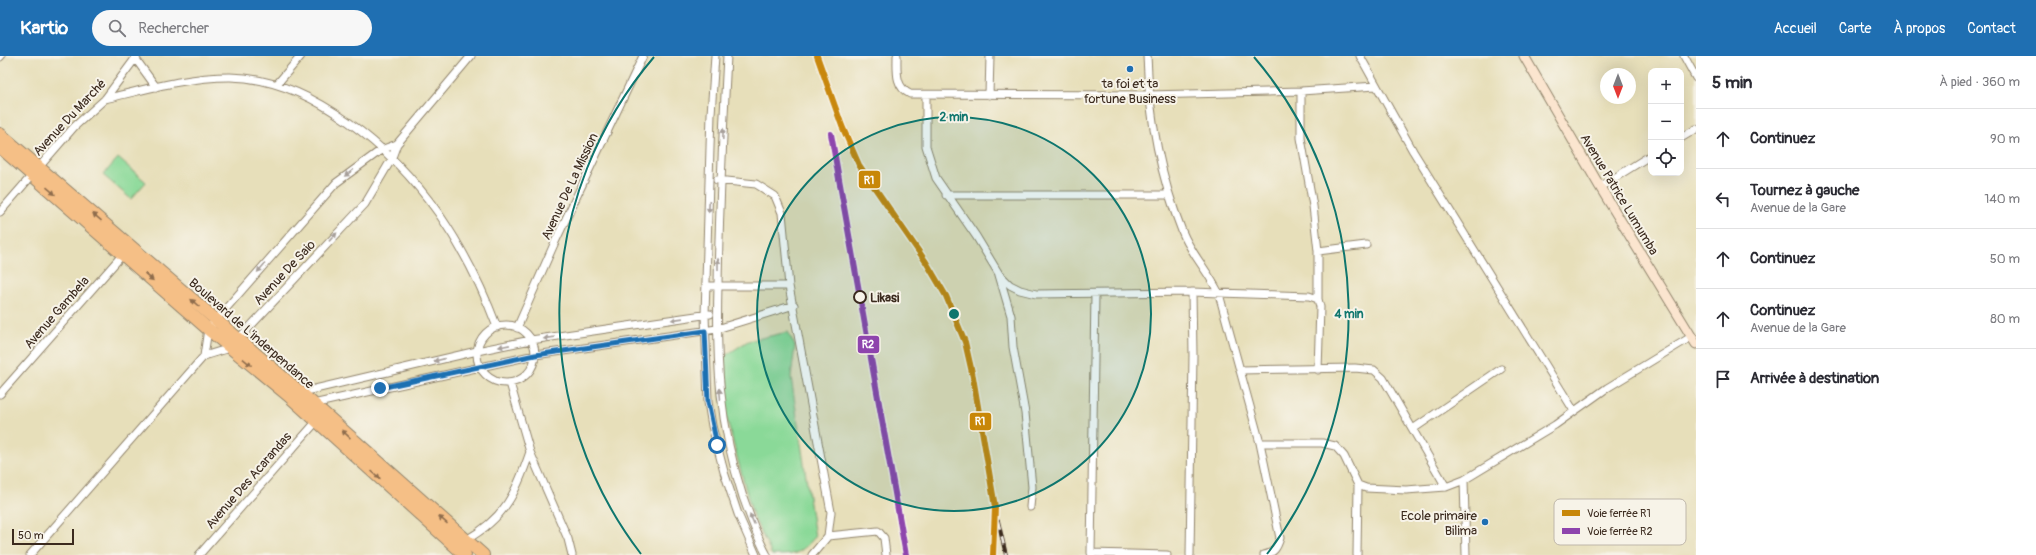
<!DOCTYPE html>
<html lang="fr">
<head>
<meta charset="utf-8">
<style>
	:root { --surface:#fff; --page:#f7f7f7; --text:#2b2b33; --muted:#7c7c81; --line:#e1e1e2; --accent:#1f6fb2 }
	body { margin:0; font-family:Pangolin,sans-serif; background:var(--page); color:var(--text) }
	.controls { position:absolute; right:12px; top:12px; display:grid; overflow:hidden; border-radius:8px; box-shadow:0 4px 16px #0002 }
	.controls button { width:36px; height:36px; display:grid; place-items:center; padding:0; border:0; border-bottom:1px solid var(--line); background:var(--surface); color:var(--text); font:20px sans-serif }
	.compass { position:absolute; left:1600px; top:12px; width:36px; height:36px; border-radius:50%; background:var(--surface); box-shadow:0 4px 16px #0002; rotate:180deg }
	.scale { position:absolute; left:12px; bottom:10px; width:62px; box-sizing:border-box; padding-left:4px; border:2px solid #3b2a1e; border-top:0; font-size:11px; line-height:14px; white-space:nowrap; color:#3b2a1e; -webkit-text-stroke:3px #f7f3e8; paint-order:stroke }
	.stop { position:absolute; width:12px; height:12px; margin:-9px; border:3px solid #1f6fb2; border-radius:50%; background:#fff }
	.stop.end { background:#1f6fb2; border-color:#fff; box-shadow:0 1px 4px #0008 }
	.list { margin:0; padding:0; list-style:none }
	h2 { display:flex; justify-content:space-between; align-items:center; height:52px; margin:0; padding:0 16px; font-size:17px }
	h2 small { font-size:13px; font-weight:400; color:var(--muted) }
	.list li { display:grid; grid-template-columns:26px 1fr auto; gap:12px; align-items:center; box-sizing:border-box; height:60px; padding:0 16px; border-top:1px solid var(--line) }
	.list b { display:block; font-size:15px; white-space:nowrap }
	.list p { margin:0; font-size:13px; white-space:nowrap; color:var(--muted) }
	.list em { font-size:13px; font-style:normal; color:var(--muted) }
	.icon { flex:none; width:22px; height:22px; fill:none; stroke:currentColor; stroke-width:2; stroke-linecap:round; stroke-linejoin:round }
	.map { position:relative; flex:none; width:1696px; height:499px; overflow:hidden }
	header { display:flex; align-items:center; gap:24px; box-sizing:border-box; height:56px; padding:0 20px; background:var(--accent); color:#fff }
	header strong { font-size:19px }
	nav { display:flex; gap:22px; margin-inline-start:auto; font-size:14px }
	.search { width:280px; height:36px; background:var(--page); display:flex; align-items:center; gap:10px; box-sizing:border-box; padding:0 14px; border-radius:22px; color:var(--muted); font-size:15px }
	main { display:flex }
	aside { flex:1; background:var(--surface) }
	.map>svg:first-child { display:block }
	.green { fill:#8ad998; stroke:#62825b }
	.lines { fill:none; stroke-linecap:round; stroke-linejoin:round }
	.street-casing { stroke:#91846c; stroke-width:9 }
	.secondary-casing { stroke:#91846c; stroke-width:11 }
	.highway-casing { stroke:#91846c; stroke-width:14 }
	.street { stroke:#fff; stroke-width:7 }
	.secondary { stroke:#fbe5cf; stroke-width:9 }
	.highway { stroke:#f5bf86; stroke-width:12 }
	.rail-casing { stroke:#3b2a1e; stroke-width:4 }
	.rail { stroke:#f7f3e8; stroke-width:2.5; stroke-dasharray:8; stroke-linecap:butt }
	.rail-1-casing { stroke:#f7f3e8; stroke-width:9 }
	.rail-2-casing { stroke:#f7f3e8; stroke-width:9 }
	.rail-1 { stroke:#c88708; stroke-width:6 }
	.rail-2 { stroke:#8e44ad; stroke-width:6 }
	.oneway { fill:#a79f9a }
	.oneway2 { fill:#8f6d4d }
	.route { stroke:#1f6fb2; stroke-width:5 }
	.ring { fill:none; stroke:#0f766e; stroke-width:2 }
	.poi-dot { fill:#1f6fb2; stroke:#f7f3e8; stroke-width:1.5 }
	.stop-dot { fill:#f7f3e8; stroke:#3b2a1e; stroke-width:2 }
	.labels { text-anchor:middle; stroke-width:4; stroke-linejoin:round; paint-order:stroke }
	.poi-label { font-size:13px; fill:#3b2a1e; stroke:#f7f3e8 }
	.street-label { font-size:13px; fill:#3b2a1e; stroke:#f7f3e8 }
	.stop-label { font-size:13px; font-weight:bold; fill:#3b2a1e; stroke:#f7f3e8; text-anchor:start }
	.key { fill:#f7f3e8; stroke:#bfb7ab; stroke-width:1 }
	.key-label { font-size:11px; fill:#3b2a1e }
	.centre { fill:#0f766e; stroke:#f7f3e8; stroke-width:2 }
	.ring-label { font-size:12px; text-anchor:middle; font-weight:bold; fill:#0f766e; stroke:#f7f3e8; stroke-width:4; stroke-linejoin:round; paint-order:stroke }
	.line-badge { stroke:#f7f3e8; stroke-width:1.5 }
	.badge-label { font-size:11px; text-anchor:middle; font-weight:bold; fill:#fff }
</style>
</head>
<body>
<header>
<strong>Kartio</strong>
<div class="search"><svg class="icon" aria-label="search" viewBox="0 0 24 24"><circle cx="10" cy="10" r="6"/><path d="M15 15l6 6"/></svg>Rechercher</div>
<nav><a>Accueil</a><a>Carte</a><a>À propos</a><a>Contact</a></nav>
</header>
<main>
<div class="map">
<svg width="1696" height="499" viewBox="0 0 1696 499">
	<rect width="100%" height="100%" fill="#f7f3e8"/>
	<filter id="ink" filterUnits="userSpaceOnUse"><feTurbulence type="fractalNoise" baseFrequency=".025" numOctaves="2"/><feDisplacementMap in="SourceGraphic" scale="8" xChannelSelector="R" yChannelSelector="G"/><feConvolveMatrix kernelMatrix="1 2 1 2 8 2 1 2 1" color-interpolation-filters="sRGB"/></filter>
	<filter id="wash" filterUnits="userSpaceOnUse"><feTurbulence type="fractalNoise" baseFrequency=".012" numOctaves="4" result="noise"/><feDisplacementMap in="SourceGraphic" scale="16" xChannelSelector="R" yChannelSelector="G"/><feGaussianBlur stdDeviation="0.9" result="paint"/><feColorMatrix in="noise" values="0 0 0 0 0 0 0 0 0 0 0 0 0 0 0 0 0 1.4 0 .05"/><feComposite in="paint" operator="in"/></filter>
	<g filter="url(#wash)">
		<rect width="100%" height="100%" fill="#e7dfba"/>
		<path class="green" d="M118,102L146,126L131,143L103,119Z
			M788,276L795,290L791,321L815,481C799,499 795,499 772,499L753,460L721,342L720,303L748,285Z"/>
	</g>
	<g filter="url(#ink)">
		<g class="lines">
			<defs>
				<path id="street" d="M715,0L711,58L705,259L708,346L712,370L724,416L738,458L756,499
					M727,0C723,76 719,153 718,229C716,305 719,368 743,441C750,460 757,481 767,499
					M897,0C897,15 895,31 910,38L1149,39L1301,35L1376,30
					M1147,0C1149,58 1160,120 1182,175C1191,198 1209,216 1219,238L1260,387L1280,482C1277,492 1274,497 1264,499
					M1360,0L1413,95L1574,355
					M1684,0L1696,22
					M0,1L1,0
					M135,2L156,31
					M277,28L301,0
					M1301,35V82L1313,150L1318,195V243
					M926,39V90L936,122L976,180L999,218L1010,229L1020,234L1036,238L1192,236L1309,240L1318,243L1320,251L1318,314
					M989,39L990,0
					M105,43C147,33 187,21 230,21C312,22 394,94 439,158C463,193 482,231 497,271
					M1681,82L1696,73
					M717,124L756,128L775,140L782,157L789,230L831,456L828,480L812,499
					M1600,131L1651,99
					M946,139H1169
					M0,156L74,71L105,43L137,0
					M1318,195L1366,189
					M999,219L1011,260L1013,291L1025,357L1032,431L1030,451
					M706,230H789
					M1095,238L1091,497L1167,499
					M477 298a29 29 0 1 1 58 0a29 29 0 1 1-58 0Z
					M517,272L555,186L643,0
					M204,300L208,273L336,127L381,94L397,88
					M1241,314L1355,312L1374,314L1383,322L1446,431
					M510,327L530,396L568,483L572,499
					M298,337L477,295L531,284L710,258
					M0,338L124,197
					M313,348L535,299L717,273L794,249
					M1413,373L1501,313
					M1260,387H1322L1335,390L1344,400L1358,429L1366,432L1406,434L1446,431L1464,424L1555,369L1607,332L1691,281
					M1464,424L1466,499
					M828,480L878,475L884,482L886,499
					M466,484C505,462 516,437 530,396
					M30,499L204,300L230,292L365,148L391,104L397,88L471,0
					M199,499L316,366
					M1190,499L1193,299L1192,236
					M1357,499L1358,429"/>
				<path id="secondary" d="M1524,0L1600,131L1696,288"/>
				<path id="highway" d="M0,78L300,336L483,499
					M0,91L208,273L288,339L465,499"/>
			</defs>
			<use href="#street" class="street-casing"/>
			<use href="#secondary" class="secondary-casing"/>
			<use href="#highway" class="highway-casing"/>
			<use href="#street" class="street"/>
			<use href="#secondary" class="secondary"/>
			<use href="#highway" class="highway"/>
			<defs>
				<path id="rail" d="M817,0L842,70L859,109L926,206L946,240L965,286L973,321L995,451L993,499
					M998,465L1006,499"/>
			</defs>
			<use href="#rail" class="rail-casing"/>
			<use href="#rail" class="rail"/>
			<defs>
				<path id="rail-1" d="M817,0L842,70L859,109L926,206L946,240L965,286L973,321L995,451L993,499"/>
				<path id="rail-2" d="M831,78L906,499"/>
			</defs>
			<use href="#rail-1" class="rail-1-casing"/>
			<use href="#rail-2" class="rail-2-casing"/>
			<use href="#rail-1" class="rail-1"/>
			<use href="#rail-2" class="rail-2"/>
		</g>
		<defs><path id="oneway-solid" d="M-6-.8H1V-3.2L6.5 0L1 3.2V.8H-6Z"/></defs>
		<g class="oneway">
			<use href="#oneway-solid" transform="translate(723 78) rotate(-88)"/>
			<use href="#oneway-solid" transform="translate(349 117) rotate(144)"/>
			<use href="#oneway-solid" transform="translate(709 151) rotate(93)"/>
			<use href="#oneway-solid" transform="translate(333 181) rotate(-47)"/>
			<use href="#oneway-solid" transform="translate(718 208) rotate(-90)"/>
			<use href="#oneway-solid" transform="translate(261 212) rotate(131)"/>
			<use href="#oneway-solid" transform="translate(677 263) rotate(172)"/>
			<use href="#oneway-solid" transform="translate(549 282) rotate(172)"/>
			<use href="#oneway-solid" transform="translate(504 290) rotate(169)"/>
			<use href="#oneway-solid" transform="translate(439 304) rotate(167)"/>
			<use href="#oneway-solid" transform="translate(720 338) rotate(-95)"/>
			<use href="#oneway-solid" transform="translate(752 463) rotate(-113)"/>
		</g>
		<g class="oneway2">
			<use href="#oneway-solid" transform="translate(51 135) rotate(41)"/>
			<use href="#oneway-solid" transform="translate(97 161) rotate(-139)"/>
			<use href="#oneway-solid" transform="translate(149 221) rotate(41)"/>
			<use href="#oneway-solid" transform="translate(195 247) rotate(-138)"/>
			<use href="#oneway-solid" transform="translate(247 306) rotate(39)"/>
			<use href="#oneway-solid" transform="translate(346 378) rotate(-137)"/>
			<use href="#oneway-solid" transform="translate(376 419) rotate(42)"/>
			<use href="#oneway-solid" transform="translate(443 464) rotate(-139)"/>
		</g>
	</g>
	<g class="lines" filter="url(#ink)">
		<path class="route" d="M380,332L535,299L705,275L708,346L717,389"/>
	</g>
	<circle cx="954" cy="258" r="197" fill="#0f766e" fill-opacity=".12"/>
	<g class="ring">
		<circle cx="954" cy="258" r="197"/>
		<path d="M641 498A395 395 0 0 1 654 1M1254 1A395 395 0 0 1 1267 498"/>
	</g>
	<g class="poi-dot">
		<circle cx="1130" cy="13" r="4"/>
		<circle cx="1485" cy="466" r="4"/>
	</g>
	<circle class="stop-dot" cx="860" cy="241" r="6"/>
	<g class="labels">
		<g class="poi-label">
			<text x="1130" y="32">ta foi et ta<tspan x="1130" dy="15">fortune Business</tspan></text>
			<text x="1477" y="464" text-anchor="end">Ecole primaire<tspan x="1477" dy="15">Bilima</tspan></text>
		</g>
		<g class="street-label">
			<text transform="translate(69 61) rotate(-47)" y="5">Avenue Du Marché</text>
			<text transform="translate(569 130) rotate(-65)" y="5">Avenue De La Mission</text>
			<text transform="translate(1620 138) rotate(59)" y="5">Avenue Patrice Lumumba</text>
			<text transform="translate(284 216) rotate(-47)" y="5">Avenue De Saio</text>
			<text transform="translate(56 256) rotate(-49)" y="5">Avenue Gambela</text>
			<text transform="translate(252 277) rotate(41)" y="5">Boulevard de L'inderpendance</text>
			<text transform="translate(248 424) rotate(-49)" y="5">Avenue Des Acarandas</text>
		</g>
		<g class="stop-label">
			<text x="870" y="246">Likasi</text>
		</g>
	</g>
	<rect x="1554" y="443" width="132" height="46" rx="6" class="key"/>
	<rect x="1562" y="454" width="18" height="6" fill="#c88708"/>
	<rect x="1562" y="472" width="18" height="6" fill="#8e44ad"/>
	<g class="key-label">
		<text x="1587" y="461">Voie ferrée R1</text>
		<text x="1587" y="479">Voie ferrée R2</text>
	</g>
	<circle cx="954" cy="258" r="6" class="centre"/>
	<g class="ring-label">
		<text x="954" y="65">2 min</text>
		<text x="1349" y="262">4 min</text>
	</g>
	<g class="line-badge">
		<rect x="858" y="114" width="23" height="19" rx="4" fill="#c88708"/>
		<rect x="857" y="279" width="23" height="19" rx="4" fill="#8e44ad"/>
		<rect x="969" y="356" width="23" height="19" rx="4" fill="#c88708"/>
	</g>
	<g class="badge-label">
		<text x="869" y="128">R1</text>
		<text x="868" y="292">R2</text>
		<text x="980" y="369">R1</text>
	</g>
</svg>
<div class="controls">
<button>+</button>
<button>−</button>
<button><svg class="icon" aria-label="locate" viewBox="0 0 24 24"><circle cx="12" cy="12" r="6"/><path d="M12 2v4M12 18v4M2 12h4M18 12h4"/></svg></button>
</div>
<svg class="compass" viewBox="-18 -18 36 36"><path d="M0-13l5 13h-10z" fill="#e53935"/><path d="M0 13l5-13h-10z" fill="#7c7c81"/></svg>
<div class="scale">50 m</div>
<div class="stop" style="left:717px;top:389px"></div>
<div class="stop end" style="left:380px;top:332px"></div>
</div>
<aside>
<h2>5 min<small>À pied · 360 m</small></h2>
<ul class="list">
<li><svg class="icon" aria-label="ahead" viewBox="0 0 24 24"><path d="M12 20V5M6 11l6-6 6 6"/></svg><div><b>Continuez</b></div><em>90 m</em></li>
<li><svg class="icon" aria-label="left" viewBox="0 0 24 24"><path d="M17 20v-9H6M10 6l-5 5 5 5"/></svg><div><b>Tournez à gauche</b><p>Avenue de la Gare</p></div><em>140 m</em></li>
<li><svg class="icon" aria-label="ahead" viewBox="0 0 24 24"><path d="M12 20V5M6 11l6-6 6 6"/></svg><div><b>Continuez</b></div><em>50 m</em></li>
<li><svg class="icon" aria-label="ahead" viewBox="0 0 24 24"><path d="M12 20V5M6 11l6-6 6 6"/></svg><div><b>Continuez</b><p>Avenue de la Gare</p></div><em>80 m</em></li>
<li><svg class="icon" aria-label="arrive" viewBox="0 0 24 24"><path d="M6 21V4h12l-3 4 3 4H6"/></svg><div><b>Arrivée à destination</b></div></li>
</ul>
</aside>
</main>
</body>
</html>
